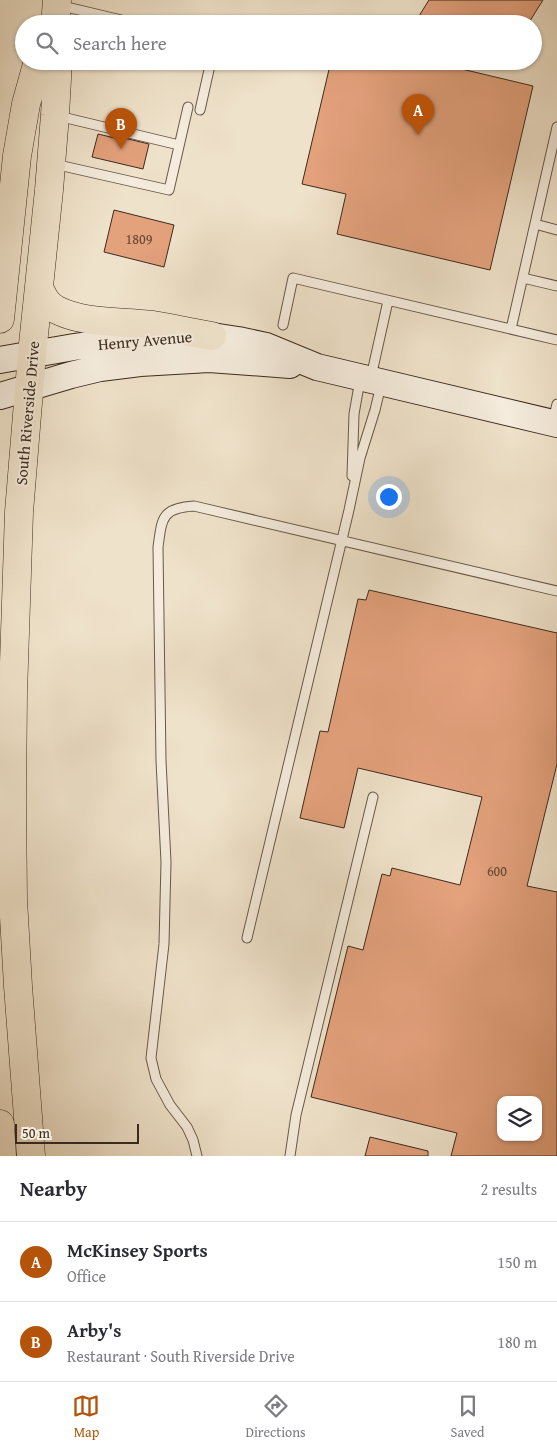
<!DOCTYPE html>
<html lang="en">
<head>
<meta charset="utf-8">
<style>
	:root { --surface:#fff; --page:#f2f2f3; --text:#2b2b33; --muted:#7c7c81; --line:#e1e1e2; --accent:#b45309 }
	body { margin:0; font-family:"Gentium Book Plus",serif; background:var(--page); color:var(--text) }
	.controls { position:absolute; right:15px; bottom:15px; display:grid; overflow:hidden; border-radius:10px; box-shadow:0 1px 4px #0004 }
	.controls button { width:45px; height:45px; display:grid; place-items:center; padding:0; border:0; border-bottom:1px solid var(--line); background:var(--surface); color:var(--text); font:25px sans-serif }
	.scale { position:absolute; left:15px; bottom:12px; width:124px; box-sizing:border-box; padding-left:5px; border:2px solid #3b2b1e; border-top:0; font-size:14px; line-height:18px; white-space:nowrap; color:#3b2b1e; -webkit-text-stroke:4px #f5ecdd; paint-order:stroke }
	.you { position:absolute; left:388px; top:496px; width:18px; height:18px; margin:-12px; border:4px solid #fff; border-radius:50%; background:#1a73e8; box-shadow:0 0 0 8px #1a73e833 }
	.badge { display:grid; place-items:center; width:32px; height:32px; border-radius:50%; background:var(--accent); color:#fff; font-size:16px; font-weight:700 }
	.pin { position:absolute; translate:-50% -41px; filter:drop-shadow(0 1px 2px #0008) }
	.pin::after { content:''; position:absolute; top:26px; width:18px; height:15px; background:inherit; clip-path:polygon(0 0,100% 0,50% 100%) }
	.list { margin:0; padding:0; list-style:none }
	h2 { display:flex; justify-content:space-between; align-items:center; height:65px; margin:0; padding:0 20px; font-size:21px }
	h2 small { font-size:16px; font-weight:400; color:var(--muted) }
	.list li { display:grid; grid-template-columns:32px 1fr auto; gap:15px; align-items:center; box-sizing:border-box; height:80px; padding:0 20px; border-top:1px solid var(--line) }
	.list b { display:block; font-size:19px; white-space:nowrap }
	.list p { margin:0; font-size:16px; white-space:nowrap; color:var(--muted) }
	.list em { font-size:16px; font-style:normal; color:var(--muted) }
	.icon { flex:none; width:28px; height:28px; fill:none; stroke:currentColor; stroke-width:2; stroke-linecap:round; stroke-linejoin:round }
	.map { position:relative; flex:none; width:557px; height:1156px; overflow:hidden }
	.search { position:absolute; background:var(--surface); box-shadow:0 1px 4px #0004; left:15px; right:15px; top:15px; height:55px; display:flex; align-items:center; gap:12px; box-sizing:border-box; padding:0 18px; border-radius:28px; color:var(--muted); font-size:19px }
	.sheet { height:225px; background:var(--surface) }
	nav { display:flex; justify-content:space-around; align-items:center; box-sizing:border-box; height:70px; border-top:1px solid var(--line); background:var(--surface); font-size:14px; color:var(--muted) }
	nav a { display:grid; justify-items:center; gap:2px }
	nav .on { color:var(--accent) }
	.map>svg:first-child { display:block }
	.building { fill:#e3a17c; stroke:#3b2b1e; fill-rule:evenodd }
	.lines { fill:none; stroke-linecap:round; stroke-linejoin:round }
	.lane-casing { stroke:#685949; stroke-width:11 }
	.secondary-casing { stroke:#3b2b1e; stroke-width:28 }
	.primary-casing { stroke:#3b2b1e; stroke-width:29 }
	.lane { stroke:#f5ecdd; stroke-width:9 }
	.secondary { stroke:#f5ecdd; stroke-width:26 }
	.primary { stroke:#efe2ca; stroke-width:28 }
	.labels { text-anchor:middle; stroke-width:4; stroke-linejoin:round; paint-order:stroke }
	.number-label { font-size:14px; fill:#654836 }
	.street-label { font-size:16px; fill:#3b2b1e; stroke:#f5ecdd }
</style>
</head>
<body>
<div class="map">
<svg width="557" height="1156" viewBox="0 0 557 1156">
	<rect width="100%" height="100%" fill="#efe2ca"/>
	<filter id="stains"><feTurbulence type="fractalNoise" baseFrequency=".004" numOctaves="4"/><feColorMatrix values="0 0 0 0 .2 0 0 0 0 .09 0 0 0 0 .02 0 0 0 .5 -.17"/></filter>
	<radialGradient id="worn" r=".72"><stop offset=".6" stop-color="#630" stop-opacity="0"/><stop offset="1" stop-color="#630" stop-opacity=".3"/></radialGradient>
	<path class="building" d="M429,0H543L528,24H431L419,16Z
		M331,61H428L533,86L490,270L337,234L346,194L302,184Z
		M98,134L119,139L120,137L149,144L143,169L92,157Z
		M114,210L174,225L164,267L104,252Z
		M369,590L557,633V764L527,886L557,892V1156H451L457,1133L311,1097L348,946L363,950L382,874L390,876L392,868L460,885L482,797L358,768L344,828L300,818L320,731L328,732L358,599L366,600ZM501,1100H538V1137H501Z
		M370,1137L428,1151V1156H365Z"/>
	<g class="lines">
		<defs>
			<path id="lane" d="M58,5L138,24
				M200,110L211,61
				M58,116L179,145
				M54,164L169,190L188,107
				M535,224L557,230
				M523,278L557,286
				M283,325L293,278L557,340
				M511,329L557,127
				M371,377L388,301
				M553,420L557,404
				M352,476L354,414L360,380
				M247,938L349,510L360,458L375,410L381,385
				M197,1156L193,1140L187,1127L170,1105L156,1079L151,1058L164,944L166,862L161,761L158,547C162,519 161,508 194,506L557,591
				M290,1156L296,1115L373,797"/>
			<path id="secondary" d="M0,360L74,347L143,337L183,335L212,336L238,340L266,346L317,367L557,424
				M0,396L71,375L100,368L140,363L209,359L290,365"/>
			<path id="primary" d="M56,24V13L57,0
				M39,287C43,297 47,305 57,310C85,324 121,321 152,325C172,328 192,333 212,336
				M0,319L17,156L26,104L38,61
				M0,1124L2,1156
				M31,1156L18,986L13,900L12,801L13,693L19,512L32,354L49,190L55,115L58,61"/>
		</defs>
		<use href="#lane" class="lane-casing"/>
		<use href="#secondary" class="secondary-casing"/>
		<use href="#primary" class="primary-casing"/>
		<use href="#lane" class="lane"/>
		<use href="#secondary" class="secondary"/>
		<use href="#primary" class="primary"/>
	</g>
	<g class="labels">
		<g class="number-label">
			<text x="139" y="244">1809</text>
			<text x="497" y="876">600</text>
		</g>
		<g class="street-label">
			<text transform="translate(145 340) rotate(-5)" y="6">Henry Avenue</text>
			<text transform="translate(27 413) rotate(-85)" y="6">South Riverside Drive</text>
		</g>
	</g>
	<rect width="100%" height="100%" filter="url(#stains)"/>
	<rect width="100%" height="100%" fill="url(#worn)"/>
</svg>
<div class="controls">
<button><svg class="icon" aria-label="layers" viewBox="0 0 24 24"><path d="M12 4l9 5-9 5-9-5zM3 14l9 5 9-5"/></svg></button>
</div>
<div class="scale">50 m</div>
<div class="you"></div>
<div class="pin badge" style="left:418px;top:135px">A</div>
<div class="pin badge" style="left:121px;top:149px">B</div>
<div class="search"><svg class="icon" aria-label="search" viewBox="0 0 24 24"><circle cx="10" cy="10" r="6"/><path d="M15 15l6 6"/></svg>Search here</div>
</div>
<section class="sheet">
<h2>Nearby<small>2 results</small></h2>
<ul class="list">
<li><span class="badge">A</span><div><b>McKinsey Sports</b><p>Office</p></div><em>150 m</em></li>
<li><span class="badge">B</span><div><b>Arby's</b><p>Restaurant · South Riverside Drive</p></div><em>180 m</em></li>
</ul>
</section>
<nav>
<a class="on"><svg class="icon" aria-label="map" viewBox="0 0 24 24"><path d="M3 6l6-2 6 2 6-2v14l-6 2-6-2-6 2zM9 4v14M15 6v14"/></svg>Map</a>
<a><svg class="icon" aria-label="directions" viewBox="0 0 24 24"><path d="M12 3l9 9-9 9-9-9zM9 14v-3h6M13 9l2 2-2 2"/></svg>Directions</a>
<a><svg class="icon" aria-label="saved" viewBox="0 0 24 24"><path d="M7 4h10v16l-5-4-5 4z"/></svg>Saved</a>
</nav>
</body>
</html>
